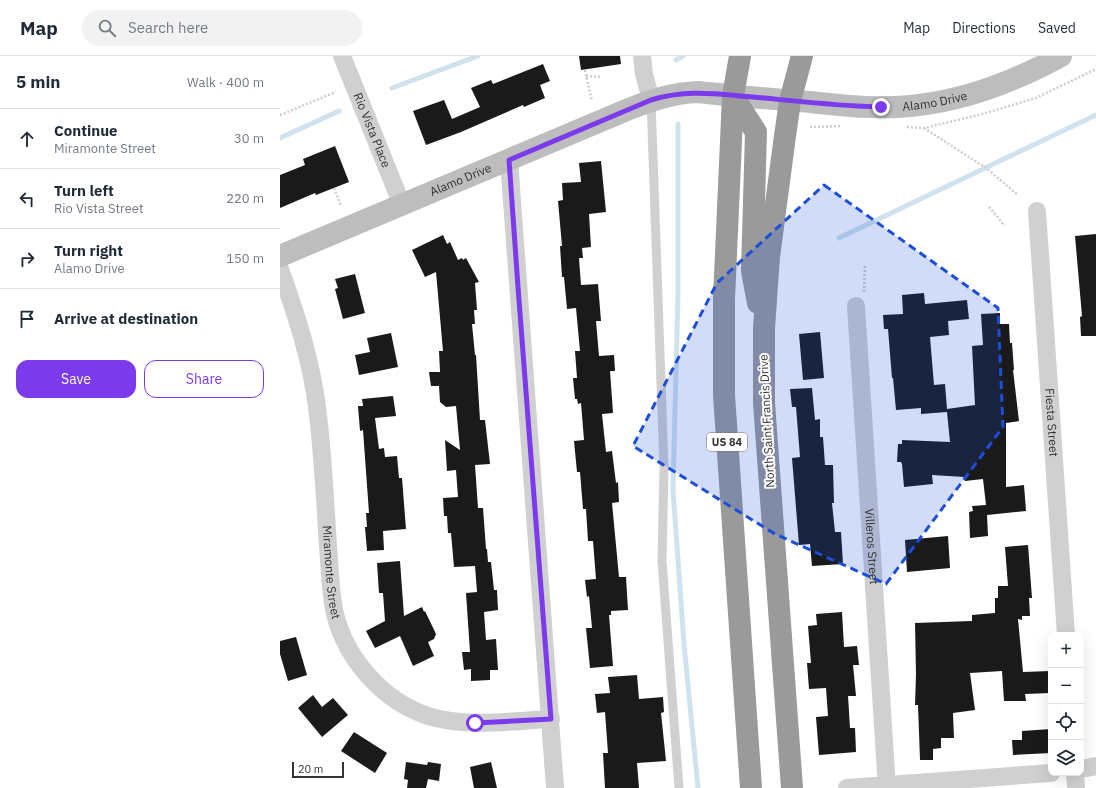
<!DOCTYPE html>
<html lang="en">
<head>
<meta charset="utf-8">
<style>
	:root { --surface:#fff; --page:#f2f2f3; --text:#1f2937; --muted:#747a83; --line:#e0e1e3; --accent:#7c3aed }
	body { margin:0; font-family:"IBM Plex Sans",sans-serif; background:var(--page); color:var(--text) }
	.controls { position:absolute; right:12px; bottom:12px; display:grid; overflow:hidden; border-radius:8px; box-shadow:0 4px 16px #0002 }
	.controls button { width:36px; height:36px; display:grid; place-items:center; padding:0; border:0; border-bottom:1px solid var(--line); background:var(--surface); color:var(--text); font:20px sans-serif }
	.scale { position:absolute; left:12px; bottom:10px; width:52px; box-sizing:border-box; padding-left:4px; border:2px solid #333; border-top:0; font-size:11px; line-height:14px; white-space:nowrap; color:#333; -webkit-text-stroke:3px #fff; paint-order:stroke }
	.stop { position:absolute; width:12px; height:12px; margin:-9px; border:3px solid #7c3aed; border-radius:50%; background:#fff }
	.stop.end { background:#7c3aed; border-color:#fff; box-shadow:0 1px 4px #0008 }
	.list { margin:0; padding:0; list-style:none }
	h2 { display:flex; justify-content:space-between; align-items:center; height:52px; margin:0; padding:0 16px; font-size:17px }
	h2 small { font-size:13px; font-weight:400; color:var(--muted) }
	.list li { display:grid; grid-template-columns:26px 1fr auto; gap:12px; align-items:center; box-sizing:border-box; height:60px; padding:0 16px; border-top:1px solid var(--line) }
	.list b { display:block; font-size:15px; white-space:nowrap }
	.list p { margin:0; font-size:13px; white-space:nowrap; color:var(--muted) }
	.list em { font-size:13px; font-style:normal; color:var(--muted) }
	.actions { display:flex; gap:8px; padding:12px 16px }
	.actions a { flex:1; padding:9px 0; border:1px solid var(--accent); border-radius:12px; text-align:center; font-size:14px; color:var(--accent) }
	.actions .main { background:var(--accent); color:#fff }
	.icon { flex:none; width:22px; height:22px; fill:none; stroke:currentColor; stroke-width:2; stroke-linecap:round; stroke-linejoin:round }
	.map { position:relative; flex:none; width:816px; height:732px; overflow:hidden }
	header { display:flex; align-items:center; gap:24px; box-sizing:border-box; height:56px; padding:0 20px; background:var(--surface); border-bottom:1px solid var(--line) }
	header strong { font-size:19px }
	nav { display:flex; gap:22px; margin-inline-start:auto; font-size:14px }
	.search { width:280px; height:36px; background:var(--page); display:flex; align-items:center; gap:10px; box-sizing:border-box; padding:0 14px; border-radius:22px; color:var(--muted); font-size:15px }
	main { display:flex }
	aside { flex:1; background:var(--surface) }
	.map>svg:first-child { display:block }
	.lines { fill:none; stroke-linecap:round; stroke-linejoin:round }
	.stream { stroke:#cfe2ee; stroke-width:5 }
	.building { fill:#1a1a1a }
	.path { stroke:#cdcdcd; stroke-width:2.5; stroke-dasharray:2 2; stroke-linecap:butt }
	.lane { stroke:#d0d0d0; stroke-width:9 }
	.street { stroke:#d0d0d0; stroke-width:18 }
	.secondary { stroke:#bdbdbd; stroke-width:22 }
	.highway { stroke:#9a9a9a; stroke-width:22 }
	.route { stroke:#7c3aed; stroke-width:5 }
	.marked { fill:#1d4ed8; fill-opacity:0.2; stroke:#1d4ed8; stroke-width:3; stroke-dasharray:8 5; stroke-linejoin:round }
	.labels { text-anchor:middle; stroke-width:4; stroke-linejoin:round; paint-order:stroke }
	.shield { fill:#fff; stroke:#707070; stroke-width:1 }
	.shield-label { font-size:11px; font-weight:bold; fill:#333 }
	.street-label { font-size:12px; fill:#333; stroke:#fff }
</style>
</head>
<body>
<header>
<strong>Map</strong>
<div class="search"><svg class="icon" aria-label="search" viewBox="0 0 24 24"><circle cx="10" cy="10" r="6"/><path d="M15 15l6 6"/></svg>Search here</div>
<nav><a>Map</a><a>Directions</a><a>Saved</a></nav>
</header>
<main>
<aside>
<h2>5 min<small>Walk · 400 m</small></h2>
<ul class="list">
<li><svg class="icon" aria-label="ahead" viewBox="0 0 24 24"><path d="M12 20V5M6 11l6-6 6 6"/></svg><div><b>Continue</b><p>Miramonte Street</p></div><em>30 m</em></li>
<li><svg class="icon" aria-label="left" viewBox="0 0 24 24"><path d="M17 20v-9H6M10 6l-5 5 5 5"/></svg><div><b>Turn left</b><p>Rio Vista Street</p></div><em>220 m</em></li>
<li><svg class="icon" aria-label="right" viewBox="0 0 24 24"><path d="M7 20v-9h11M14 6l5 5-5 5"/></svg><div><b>Turn right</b><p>Alamo Drive</p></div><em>150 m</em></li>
<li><svg class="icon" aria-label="arrive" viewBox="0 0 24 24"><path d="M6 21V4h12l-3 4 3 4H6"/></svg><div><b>Arrive at destination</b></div></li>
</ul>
<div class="actions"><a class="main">Save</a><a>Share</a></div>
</aside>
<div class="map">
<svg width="816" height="732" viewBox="0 0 816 732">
	<rect width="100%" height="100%" fill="#fff"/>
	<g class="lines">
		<path class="stream" d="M396,4L403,0
			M112,32L198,0
			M398,68V238L393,434L404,588L418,732
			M0,82L59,55
			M559,182L816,59"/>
	</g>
	<path class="building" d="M299,0H340L341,8L301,14Z
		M263,8L270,25L260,29L265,42L244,51L243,49L181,76L146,89L133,55L164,44L172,63L200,51L191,32L211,24L213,28Z
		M55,90L69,126L36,139L35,137L0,152V119L25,109L23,103Z
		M321,105L326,156L309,158L311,191L302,192L303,202H299L301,229L318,228L321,265H316L319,300L334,299L335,315H330L333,357L322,358L326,396L332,395L336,427L338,426L339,446L332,447L339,521H346L348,554L331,555V559H329L333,610L310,612L306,572H312L309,540L307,541L305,524L316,523L313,485H308L306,453H303L300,416H297L294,385L304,384L301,347L298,348L297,343H295L293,322H297L295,295H300L296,252L287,253L284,221H282L280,190H282L278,145L283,144L282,127L301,126L299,107Z
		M816,178V280H801L800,261L802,260L795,180Z
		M163,179L167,188L170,186L178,204L182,202L183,204L186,202L199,226L195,227L197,254H194L195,268H192L195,299H196L200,364H205L210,408L195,409L198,452H203L206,493H207L208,506H211L214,534H217L218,554L204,556L206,584L216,583L218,614H210V624L191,625V613L184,614L182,596H190L186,537L197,536L195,510L174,511L171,477H168L167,460H164L163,442L178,441L176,414L167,415L165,384L180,394L176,350L166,351L160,346L159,330H151L149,316H160L159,295H163L156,216L145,221L132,194Z
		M75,218L85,257L63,263L55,233L58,232L55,223Z
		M644,237L645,248L687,244L689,263L668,265L669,279L650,281L654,329L665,328L667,353L695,349L692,290L703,289L701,258L720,257V268H729L730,287H732L734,314H733L739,365L726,367V431L744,429L746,455L707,459L708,480L690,482L689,456L693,455L692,450L706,449L703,423L685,425L684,421L652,419L653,428L624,431L622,408L621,406H617L618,388H622V384L670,386L667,356L641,358V352L616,354L613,322H612L608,273H604L603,259L623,258L622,239Z
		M540,276L544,322L523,324L519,278Z
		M111,277L118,311L79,319L75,299L90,296L87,282Z
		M532,332L535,364L540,363V381H543L545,409H553L554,447H552L555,476H561L563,508L532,510L530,488L519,489L512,402L520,401L516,351H512L510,333Z
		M113,340L116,360L95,362L99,393L104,392L105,401L117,400L119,422H122L126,473L103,475L104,494L87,495L85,471H87L86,457H89L83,374L80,375L78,350H83L82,343Z
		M668,480L670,512L627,516L625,484Z
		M748,489L752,542H749L750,560H742V564L738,563L743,616L771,615V637L745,638L746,645H724L722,615L690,617L695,654L673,657L674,682H661V692L653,693V704H640L638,649H635L636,618L635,567L692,565V559L715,557V542H718V530H728L725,491Z
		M120,505L124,560L142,551L144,556L145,555L156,578L154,583L148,586L154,600L133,610L120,580L95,592L86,575L105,565L103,537H99L97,507Z
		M562,556L564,591L577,590L579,609H573L576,640H568L570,672H575L576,696L539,699L536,661L548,660L546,632L529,633L527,607H531L528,570L537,569L536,558Z
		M16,581L27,619L8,625L0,598V585Z
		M357,619L359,643L383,641L384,656L381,657L386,705L357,707L359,732H325L323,697H328L325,656L317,657L315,638L330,637L328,621Z
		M33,639L42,651L53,642L68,659L42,681L18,652Z
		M771,673V697L733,699L732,684H742V675Z
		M74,676L107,697L95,717L61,695Z
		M126,706L147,709L148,706L161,708L159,725L148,723L146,732H127L128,724L124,723Z
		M211,706L217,732H194L190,711Z"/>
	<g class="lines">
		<path class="path" d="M305,14L312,45
			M306,20L320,21
			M0,59L56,36
			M530,71L562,70
			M627,71L644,72L699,59L756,42L816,13
			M644,72L706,112L738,139
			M54,132L61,150
			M709,151L725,170
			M584,236L585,208"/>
		<path class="lane" d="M371,44L384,412L382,505L399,732"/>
		<g class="street">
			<path id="s1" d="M62,0L122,149"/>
			<path d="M362,0L364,18L371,44"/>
			<path d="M229,104L275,732"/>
			<path id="s2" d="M757,155L786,579"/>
			<path id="s3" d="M0,213C16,258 31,303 37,351C43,397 45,444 48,490C50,513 50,536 55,558C66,603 103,645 148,660C187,672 230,665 271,663"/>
			<path id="s4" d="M576,250L607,732"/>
			<path d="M801,713L816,710"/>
			<path d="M795,717L796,732"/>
			<path d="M567,732L771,717"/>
		</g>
		<path class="secondary" id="s5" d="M0,200L349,53C372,44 393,37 418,36C455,40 493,43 530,46C566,50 602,54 639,49C689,43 737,24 781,0"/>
		<path class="highway" d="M460,0L453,40L444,243V339L471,732
			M453,40L476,76L472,215L478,247
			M512,732L484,347V272L489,201L505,80L510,45L522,0"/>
	</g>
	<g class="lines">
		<path class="route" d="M195,667L271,663L238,231L229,104L371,44C407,33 436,38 473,41C516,45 558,50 601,51"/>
	</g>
	<path class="marked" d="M544,129L718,252L723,371L606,528L495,478L353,390L437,227Z"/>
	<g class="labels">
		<rect class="shield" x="427" y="377" width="40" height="18" rx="3"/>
		<g class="shield-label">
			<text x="447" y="390">US 84</text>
		</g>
		<g class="street-label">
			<text dy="4" stroke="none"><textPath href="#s5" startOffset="688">Alamo Drive</textPath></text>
			<text dy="4" stroke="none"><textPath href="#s1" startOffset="80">Rio Vista Place</textPath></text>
			<text dy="4" stroke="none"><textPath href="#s5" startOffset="196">Alamo Drive</textPath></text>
			<text transform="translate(487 365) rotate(-93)" y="4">North Saint Francis Drive</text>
			<text dy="4" stroke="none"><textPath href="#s2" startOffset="212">Fiesta Street</textPath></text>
			<text dy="4" stroke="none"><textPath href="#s4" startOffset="241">Villeros Street</textPath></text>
			<text dy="4" stroke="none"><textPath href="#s3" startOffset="309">Miramonte Street</textPath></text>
		</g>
	</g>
</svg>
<div class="controls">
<button>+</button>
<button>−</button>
<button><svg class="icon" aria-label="locate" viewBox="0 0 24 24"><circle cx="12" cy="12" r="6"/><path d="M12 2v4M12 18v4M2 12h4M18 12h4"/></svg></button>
<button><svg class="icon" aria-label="layers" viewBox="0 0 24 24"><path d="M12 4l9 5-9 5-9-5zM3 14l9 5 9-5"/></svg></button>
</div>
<div class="scale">20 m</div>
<div class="stop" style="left:195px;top:667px"></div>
<div class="stop end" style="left:601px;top:51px"></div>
</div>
</main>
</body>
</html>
